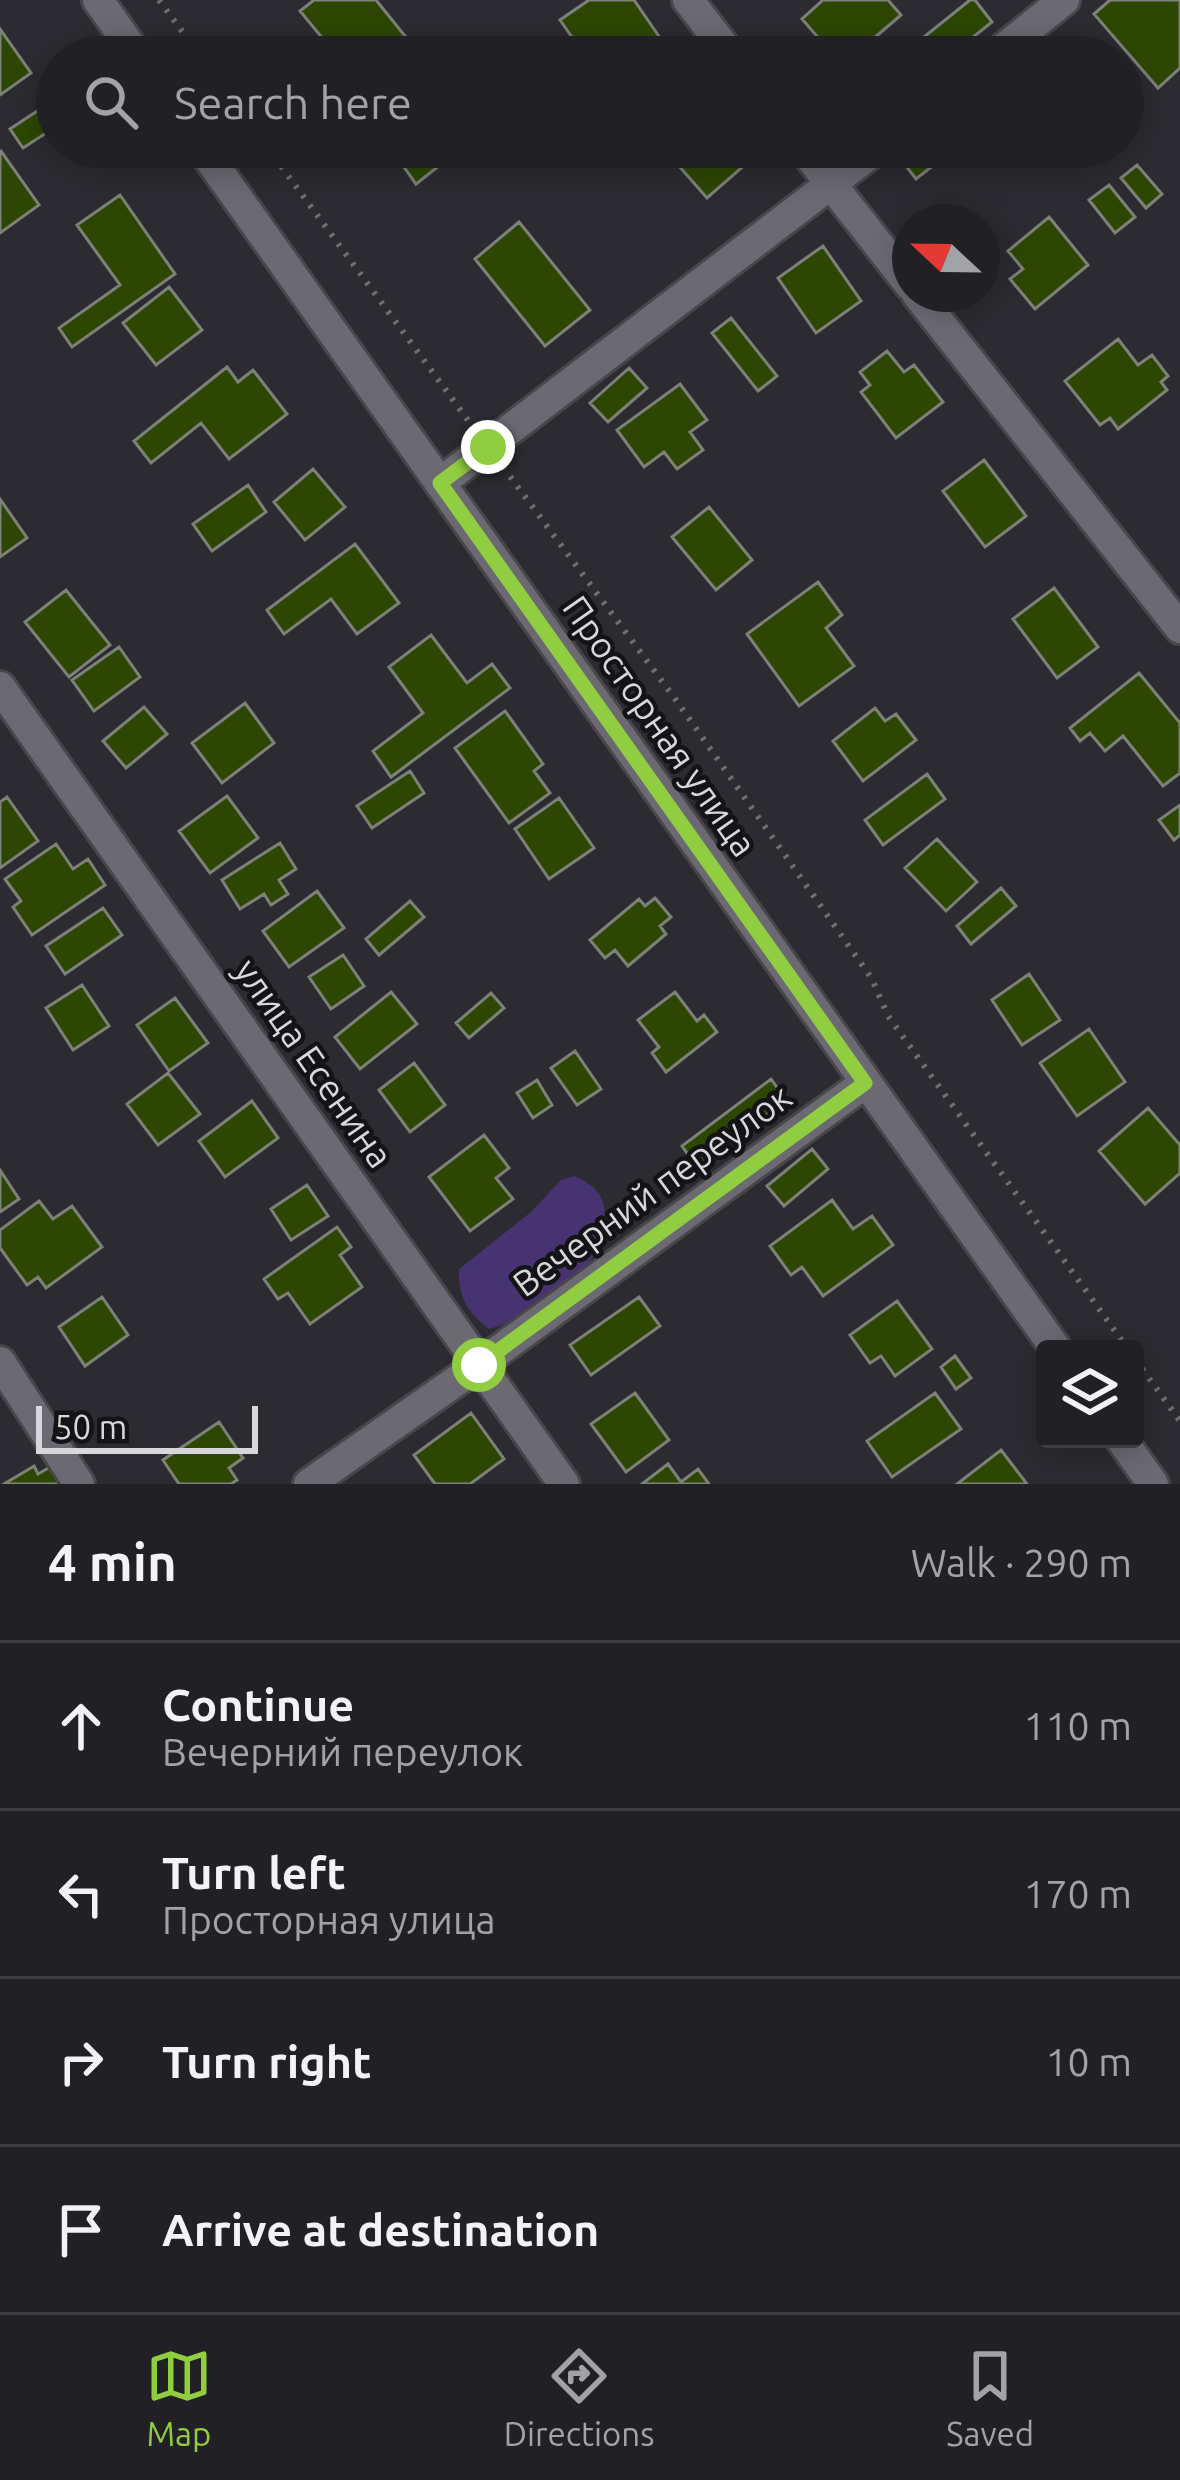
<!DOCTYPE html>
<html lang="en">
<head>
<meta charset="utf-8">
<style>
	:root { --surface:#212025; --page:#2d2d32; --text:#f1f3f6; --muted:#a2a3a7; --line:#3e3e42; --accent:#91cd40 }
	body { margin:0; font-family:Ubuntu,sans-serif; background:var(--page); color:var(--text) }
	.controls { position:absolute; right:36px; bottom:36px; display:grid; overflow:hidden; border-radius:12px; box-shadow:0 6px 30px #0003 }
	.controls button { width:108px; height:108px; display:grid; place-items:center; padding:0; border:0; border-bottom:3px solid var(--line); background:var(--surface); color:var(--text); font:60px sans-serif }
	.compass { position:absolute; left:892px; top:204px; width:108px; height:108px; border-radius:50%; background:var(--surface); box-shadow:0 6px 30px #0003; rotate:292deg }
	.scale { position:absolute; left:36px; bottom:30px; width:222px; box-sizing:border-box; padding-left:12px; border:6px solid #d8d7db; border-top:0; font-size:33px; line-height:42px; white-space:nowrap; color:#d8d7db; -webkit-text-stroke:9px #141417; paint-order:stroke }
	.stop { position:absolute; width:36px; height:36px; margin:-27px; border:9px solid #91cd40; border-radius:50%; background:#fff }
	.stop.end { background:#91cd40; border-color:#fff; box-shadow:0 3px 12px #0008 }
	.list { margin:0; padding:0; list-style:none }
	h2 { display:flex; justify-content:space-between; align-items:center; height:156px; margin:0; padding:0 48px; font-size:51px }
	h2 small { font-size:39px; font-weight:400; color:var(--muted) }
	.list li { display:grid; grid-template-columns:78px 1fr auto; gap:36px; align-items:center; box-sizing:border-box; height:168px; padding:0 48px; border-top:3px solid var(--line) }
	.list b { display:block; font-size:45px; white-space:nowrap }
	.list p { margin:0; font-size:39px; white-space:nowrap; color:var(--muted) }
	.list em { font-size:39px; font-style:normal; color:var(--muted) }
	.icon { flex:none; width:66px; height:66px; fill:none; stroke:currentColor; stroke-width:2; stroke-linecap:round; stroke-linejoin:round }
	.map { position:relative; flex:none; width:1180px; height:1484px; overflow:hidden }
	.search { position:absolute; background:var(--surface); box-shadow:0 6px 30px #0003; left:36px; right:36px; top:36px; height:132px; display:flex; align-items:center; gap:30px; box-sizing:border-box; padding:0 42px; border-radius:66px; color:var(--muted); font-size:45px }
	.sheet { height:828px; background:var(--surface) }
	nav { display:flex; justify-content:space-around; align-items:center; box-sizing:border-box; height:168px; border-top:3px solid var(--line); background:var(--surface); font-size:33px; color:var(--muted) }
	nav a { display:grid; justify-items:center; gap:6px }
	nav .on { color:var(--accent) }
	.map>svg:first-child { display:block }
	.green { fill:#473371 }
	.building { fill:#2d4703; stroke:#7d817a; stroke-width:3 }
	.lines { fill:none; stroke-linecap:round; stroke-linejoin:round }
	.minor-casing { stroke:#48464b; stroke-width:36 }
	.path { stroke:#6f6e73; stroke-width:6; stroke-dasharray:3 9; stroke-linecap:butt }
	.minor { stroke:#6b6971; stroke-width:30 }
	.route { stroke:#91cd40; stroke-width:15 }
	.labels { text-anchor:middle; stroke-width:9; stroke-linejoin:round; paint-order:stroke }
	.street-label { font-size:36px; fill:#d8d7db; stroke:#141417 }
</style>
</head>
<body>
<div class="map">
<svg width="1180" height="1484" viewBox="0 0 1180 1484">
	<rect width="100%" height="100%" fill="#2c2b31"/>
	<path class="green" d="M575,1176C595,1186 605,1194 605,1218C604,1273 537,1315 489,1329C467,1312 458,1297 459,1269L531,1212L561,1180Z"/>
	<path class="building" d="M314,0H376L405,36L379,57H338L300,11Z
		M589,0H634L667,48L654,57H605L601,50L586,57L560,20Z
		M823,0H888L901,15L852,57H835L802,19Z
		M970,0H975L992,22L948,57H899Z
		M1110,0H1180V68L1158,88L1094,14Z
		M0,29L31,73L0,95Z
		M57,98V126L23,148L10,129Z
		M390,147H463L416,184Z
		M667,147H747L755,156L707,198L664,149Z
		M920,147H957L916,179L902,161Z
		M1,151L39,205L0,233V152Z
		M1137,165L1162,194L1146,208L1121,178Z
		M1109,185L1135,217L1115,233L1089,200Z
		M120,195L175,274L72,347L59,328L120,285L77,225Z
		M1049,217L1088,265L1035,309L1010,279L1023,269L1008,251Z
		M519,222L590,310L545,346L475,259Z
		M823,246L861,301L816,333L778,278Z
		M169,287L202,330L156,365L123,323Z
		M731,318L777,376L758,391L712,333Z
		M1118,339L1138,365L1152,355L1168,376L1161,382L1167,390L1118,429L1110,418L1100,425L1065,381Z
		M887,351L904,372L914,365L943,402L896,438L861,392L870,385L860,372Z
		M227,367L238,382L253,370L287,414L229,459L201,423L151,463L134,441Z
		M629,368L647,388L608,422L590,403Z
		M680,384L707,420L690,432L703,450L677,469L664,452L644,467L617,430Z
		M984,460L1026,516L985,547L943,491Z
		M313,469L345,507L305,540L274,502Z
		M248,485L266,512L212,551L193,524Z
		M0,499L27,538L0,557Z
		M709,507L752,560L716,590L672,537Z
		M355,544L399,603L357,634L331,599L284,634L267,610Z
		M818,582L842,615L826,628L854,666L799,706L747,634Z
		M1054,588L1098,647L1057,678L1013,619Z
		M66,590L110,645L69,677L25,622Z
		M431,635L467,683L492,664L510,688L391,777L373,751L423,713L389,667Z
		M119,647L140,677L94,711L72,680Z
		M1139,673L1180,723V773L1163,786L1123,736L1105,751L1090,733L1080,741L1070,728Z
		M245,703L274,743L222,783L192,743Z
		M144,707L167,734L126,768L103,741Z
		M875,708L885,721L896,714L916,740L863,781L833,741Z
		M505,711L543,764L534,771L550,793L509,823L455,748Z
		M410,771L424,793L372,828L357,806Z
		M927,774L945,799L883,845L865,820Z
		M227,796L258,838L210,873L179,831Z
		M7,797L38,841L0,868V802Z
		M559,798L594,848L549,879L515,829Z
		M1180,805V835L1174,840L1159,820Z
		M937,839L977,882L946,911L905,868Z
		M280,843L296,869L279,880L288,894L271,905L264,894L240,909L222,880Z
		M56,844L73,869L88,859L105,885L32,935L13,907L21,901L5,879Z
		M1001,888L1016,906L971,944L957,926Z
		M317,891L344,928L289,967L263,931Z
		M655,898L671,917L660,926L666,934L628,966L615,950L605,958L590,940L639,899L645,906Z
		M410,901L424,917L379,955L366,939Z
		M103,908L122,935L65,974L46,946Z
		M343,955L364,986L331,1009L309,977Z
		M1029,974L1060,1020L1022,1045L992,1000Z
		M82,985L109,1026L73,1050L46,1008Z
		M391,992L417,1024L360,1069L335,1037Z
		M675,992L697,1021L704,1015L717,1032L666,1072L652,1053L659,1047L638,1020Z
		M491,993L504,1008L469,1038L456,1023Z
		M175,998L208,1043L169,1071L137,1025Z
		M1089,1029L1125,1082L1077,1116L1040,1063Z
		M575,1051L601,1089L577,1105L551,1068Z
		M414,1063L445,1105L410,1132L379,1090Z
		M168,1073L200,1114L158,1145L127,1104Z
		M771,1079L786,1100L697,1167L682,1146Z
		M537,1080L552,1105L533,1118L517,1093Z
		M252,1101L278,1138L225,1177L199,1141Z
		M1148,1108L1180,1145V1173L1145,1204L1099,1151Z
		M484,1135L509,1168L496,1178L513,1199L470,1231L429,1177Z
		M812,1149L828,1169L784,1206L767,1186Z
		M0,1170L19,1199L0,1212Z
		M307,1185L328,1216L291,1240L271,1209Z
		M832,1200L853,1229L872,1216L893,1245L823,1296L802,1267L791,1275L770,1246Z
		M39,1201L53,1219L72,1206L102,1247L46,1288L38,1277L27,1285L0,1248V1230Z
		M337,1227L351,1247L340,1255L362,1287L310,1324L288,1293L278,1299L264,1279Z
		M102,1297L128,1335L85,1366L59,1327Z
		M639,1297L660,1326L591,1375L570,1345Z
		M897,1301L932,1349L895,1376L881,1356L870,1363L850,1335Z
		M955,1356L971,1378L956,1389L941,1367Z
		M635,1393L669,1440L626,1472L591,1424Z
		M935,1393L961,1429L892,1477L867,1441Z
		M471,1413L504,1459L470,1484H435L414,1455Z
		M219,1422L243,1458L229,1468L237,1480L231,1484H179L163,1460Z
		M1001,1450L1027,1484H957Z
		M668,1464L681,1482L698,1469L709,1484H642Z
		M34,1466L38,1474L50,1467L61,1484H4Z"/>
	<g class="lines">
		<defs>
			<path id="minor" d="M98,0L138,57
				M688,0L732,57
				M993,57L1064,0
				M201,147L1056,1349
				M802,147L910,285
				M917,294L1180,628
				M440,483L879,147
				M0,687L564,1484
				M0,1362L79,1484
				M1121,1439L1153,1484
				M309,1484L479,1365L865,1083"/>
		</defs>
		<use href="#minor" class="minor-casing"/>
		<path class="path" d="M159,0L201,57
			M267,147L470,423
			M503,467L676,700L872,979L888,1016L1128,1349
			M1135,1359L1180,1421"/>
		<use href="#minor" class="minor"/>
	</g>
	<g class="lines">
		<path class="route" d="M479,1365L865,1083L440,483L488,447"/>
	</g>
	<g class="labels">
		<g class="street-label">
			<text transform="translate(660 726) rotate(55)" y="13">Просторная улица</text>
			<text transform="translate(314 1063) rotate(55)" y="13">улица Есенина</text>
			<text transform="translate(652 1190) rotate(-36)" y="13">Вечерний переулок</text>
		</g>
	</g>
</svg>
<div class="controls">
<button><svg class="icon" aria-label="layers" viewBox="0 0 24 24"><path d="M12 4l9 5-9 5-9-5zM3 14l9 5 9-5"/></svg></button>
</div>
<svg class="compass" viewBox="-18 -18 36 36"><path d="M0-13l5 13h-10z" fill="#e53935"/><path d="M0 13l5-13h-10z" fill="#a2a3a7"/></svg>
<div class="scale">50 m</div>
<div class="stop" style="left:479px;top:1365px"></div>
<div class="stop end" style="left:488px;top:447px"></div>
<div class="search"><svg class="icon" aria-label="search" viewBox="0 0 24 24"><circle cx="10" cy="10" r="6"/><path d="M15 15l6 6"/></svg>Search here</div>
</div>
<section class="sheet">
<h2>4 min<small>Walk · 290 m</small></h2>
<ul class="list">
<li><svg class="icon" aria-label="ahead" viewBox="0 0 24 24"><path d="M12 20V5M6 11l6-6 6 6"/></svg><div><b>Continue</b><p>Вечерний переулок</p></div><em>110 m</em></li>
<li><svg class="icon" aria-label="left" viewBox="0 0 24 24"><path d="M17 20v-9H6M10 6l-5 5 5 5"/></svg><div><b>Turn left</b><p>Просторная улица</p></div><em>170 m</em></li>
<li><svg class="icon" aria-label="right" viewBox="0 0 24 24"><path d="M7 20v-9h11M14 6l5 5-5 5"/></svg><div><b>Turn right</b></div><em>10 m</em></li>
<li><svg class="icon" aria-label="arrive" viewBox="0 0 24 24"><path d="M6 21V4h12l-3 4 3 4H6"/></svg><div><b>Arrive at destination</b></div></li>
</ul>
</section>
<nav>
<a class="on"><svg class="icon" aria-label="map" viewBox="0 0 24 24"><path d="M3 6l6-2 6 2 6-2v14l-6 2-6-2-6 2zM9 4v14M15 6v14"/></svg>Map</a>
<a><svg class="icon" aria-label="directions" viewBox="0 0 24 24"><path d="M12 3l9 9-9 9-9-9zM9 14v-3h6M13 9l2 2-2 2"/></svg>Directions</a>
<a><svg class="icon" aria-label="saved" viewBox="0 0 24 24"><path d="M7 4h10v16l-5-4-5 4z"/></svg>Saved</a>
</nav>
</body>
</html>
